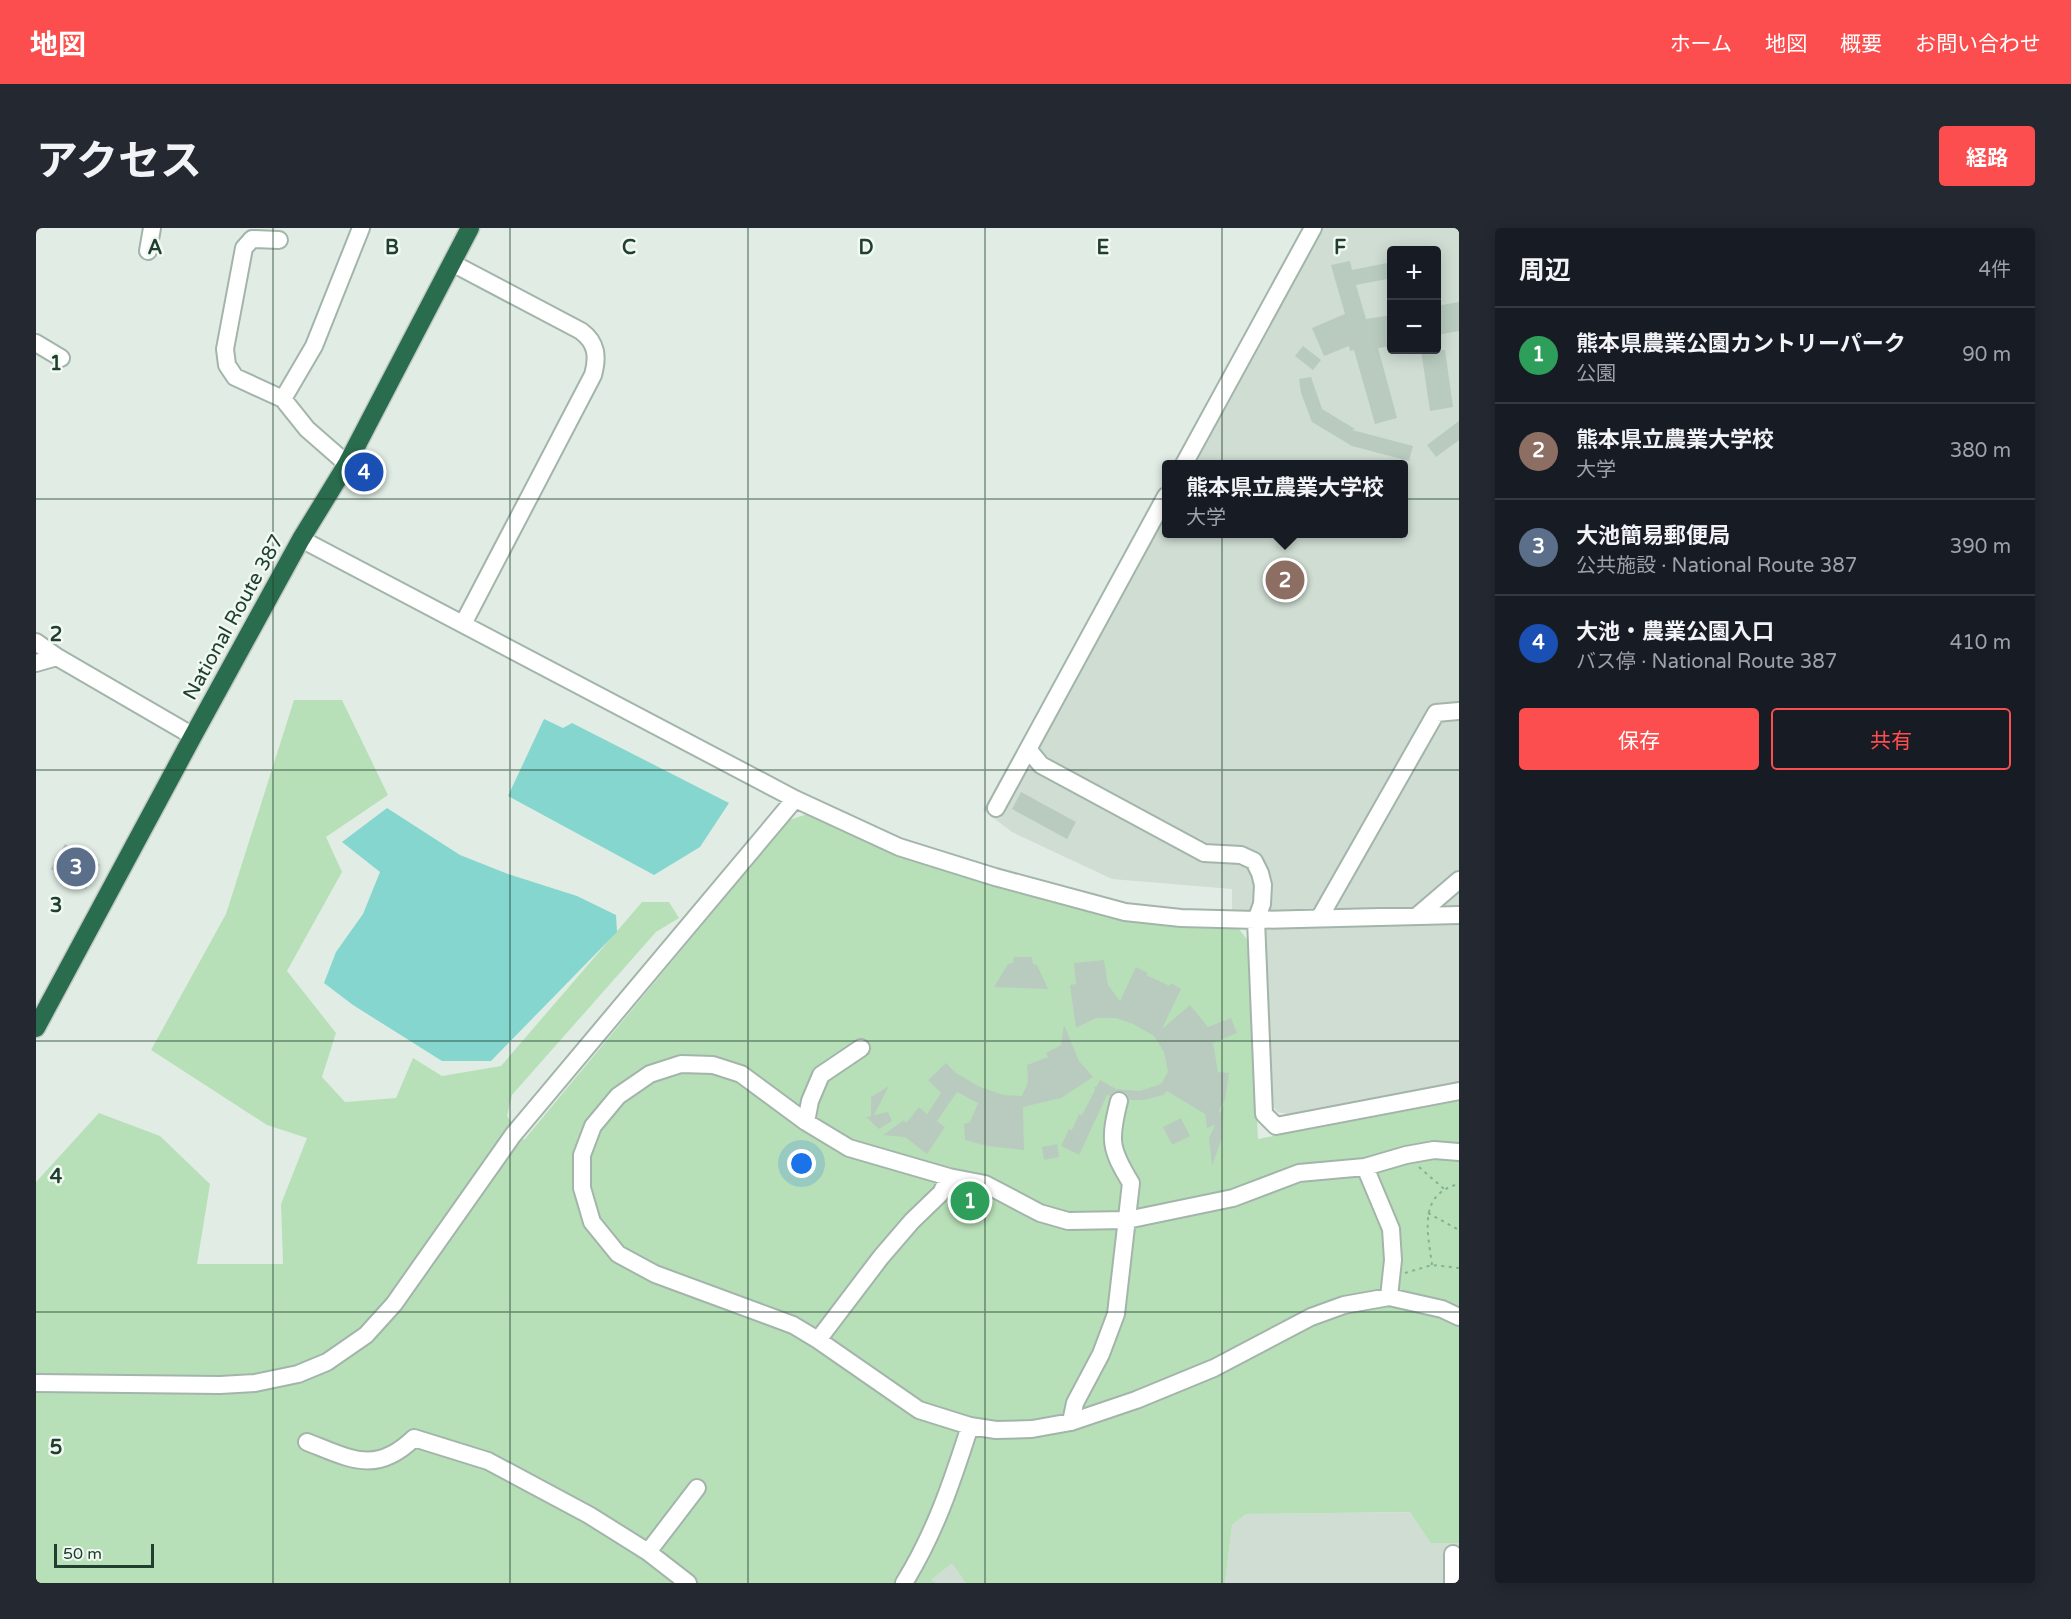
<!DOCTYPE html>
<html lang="ja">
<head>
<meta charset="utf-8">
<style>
	:root { --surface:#171b24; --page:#242831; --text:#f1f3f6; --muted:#9ea1a6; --line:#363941; --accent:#fd4e4f }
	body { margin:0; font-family:"Varela Round","Noto Sans JP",sans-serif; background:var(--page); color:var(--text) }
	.controls { position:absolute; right:18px; top:18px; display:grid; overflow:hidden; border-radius:6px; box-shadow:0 3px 15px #0003 }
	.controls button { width:54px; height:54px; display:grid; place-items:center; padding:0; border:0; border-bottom:2px solid var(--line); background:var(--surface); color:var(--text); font:30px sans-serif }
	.scale { position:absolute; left:18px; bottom:15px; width:100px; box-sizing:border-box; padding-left:6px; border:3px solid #203f2f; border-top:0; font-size:16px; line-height:21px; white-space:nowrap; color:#203f2f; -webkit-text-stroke:4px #f1f9f3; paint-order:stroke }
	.you { position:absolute; left:766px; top:936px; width:21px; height:21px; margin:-15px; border:4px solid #fff; border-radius:50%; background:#1a73e8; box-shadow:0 0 0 9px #1a73e833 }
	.badge { display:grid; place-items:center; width:39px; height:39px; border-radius:50%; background:var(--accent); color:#fff; font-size:20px; font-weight:700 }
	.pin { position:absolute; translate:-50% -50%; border:3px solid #fff; box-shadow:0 2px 6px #0006 }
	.popup { position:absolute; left:1126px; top:232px; width:246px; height:78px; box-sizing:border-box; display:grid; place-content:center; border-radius:6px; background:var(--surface); filter:drop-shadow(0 2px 4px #0005); font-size:20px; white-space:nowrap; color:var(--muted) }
	.popup b { font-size:22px; color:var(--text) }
	.popup::after { content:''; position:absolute; left:50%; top:100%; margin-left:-12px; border:12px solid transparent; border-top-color:var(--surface) }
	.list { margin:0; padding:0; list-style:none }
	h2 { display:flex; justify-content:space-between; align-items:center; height:78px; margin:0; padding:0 24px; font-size:26px }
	h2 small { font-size:20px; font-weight:400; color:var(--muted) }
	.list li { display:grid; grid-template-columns:39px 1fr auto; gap:18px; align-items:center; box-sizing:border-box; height:96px; padding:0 24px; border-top:2px solid var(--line) }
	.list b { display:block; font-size:22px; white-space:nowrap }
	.list p { margin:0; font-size:20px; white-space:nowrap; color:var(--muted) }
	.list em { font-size:20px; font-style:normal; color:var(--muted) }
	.actions { display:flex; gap:12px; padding:18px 24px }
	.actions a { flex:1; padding:14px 0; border:2px solid var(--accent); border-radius:6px; text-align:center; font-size:21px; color:var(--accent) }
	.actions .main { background:var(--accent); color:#fff }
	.map { position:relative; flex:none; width:1423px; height:1355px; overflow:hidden; border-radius:6px }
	header { display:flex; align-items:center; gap:36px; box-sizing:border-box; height:84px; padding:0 30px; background:var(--accent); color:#fff }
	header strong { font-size:28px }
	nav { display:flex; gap:33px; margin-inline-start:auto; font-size:21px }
	.intro { display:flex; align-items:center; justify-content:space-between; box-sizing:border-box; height:144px; padding:0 36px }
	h1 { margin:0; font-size:42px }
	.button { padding:15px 27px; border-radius:6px; background:var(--accent); color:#fff; font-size:21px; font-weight:700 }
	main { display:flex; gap:36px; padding:0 36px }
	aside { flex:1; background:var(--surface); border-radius:6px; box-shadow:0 3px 15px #0003 }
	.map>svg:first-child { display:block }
	.built { fill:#cfddd3; fill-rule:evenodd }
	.green { fill:#b8e0b8 }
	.water { fill:#84d6cf }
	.building { fill:#b9cbbf }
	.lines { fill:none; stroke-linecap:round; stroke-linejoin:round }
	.minor-casing { stroke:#a3b5aa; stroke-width:20 }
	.highway-casing { stroke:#c1c9c5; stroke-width:21 }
	.path { stroke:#7eb395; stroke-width:2; stroke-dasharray:3 4.5; stroke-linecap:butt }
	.minor { stroke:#fff; stroke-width:16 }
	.highway { stroke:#296d4e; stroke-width:18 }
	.grid { fill:none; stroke:#203f2f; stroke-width:1.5; stroke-opacity:0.55 }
	.labels { text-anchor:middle; stroke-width:5; stroke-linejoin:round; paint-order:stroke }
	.street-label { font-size:20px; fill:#203f2f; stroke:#f1f9f3 }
	.grid-label { font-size:20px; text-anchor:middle; font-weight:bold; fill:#203f2f; stroke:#f1f9f3; stroke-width:5; stroke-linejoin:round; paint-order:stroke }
</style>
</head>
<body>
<header>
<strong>地図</strong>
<nav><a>ホーム</a><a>地図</a><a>概要</a><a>お問い合わせ</a></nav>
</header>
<div class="intro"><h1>アクセス</h1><a class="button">経路</a></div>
<main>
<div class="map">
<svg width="1423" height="1355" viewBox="0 0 1423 1355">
	<rect width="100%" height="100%" fill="#e1ede4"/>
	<path class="built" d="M1270,0H1423V856L1257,887L1241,884L1233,871L1228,700L1241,684L1196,682V661L1076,651L976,604L947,582L1130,251V306H1368V236H1138ZM1356,22H1400V122H1356Z
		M1393,1284L1412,1315H1423V1355H1189L1196,1297L1210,1286Z
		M949,1308L964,1355H891Z"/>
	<path class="green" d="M258,472H306L352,567L290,609L306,644L251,743L300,805L286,849L309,874L360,870L377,830L406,848L465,838L606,674H633L643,690L620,704L476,867L471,888L488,912L753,592L775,585L1087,692L1203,701L1213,714L1222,911L1423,873V1315H1395L1374,1284L1210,1286L1196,1297L1189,1355H930L916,1335L895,1352L900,1355H0V954L63,885L124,908L174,956L161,1036H247L245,976L271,910L231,897L115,822L190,686Z"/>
	<path class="water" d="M508,491L527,500L536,495L693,575L664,619L618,647L472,568Z
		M351,580L424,627L472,646L541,668L580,687L581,704L455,833H406L317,777L288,755L300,724L327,686L344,644L306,614Z"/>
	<path class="building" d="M1314,33L1316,42L1356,34V50L1320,57L1330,91L1356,87V118L1342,120L1361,190L1339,196L1318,122L1314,123L1313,118L1288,128L1276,100L1309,86L1295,37Z
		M1423,74V103L1401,107V78Z
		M1267,118L1285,132L1277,142L1259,128Z
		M1385,122H1409L1417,179L1394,183Z
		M1275,149L1286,181L1319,201L1316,202L1377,218L1373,233L1316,218L1276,194L1265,165L1263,151Z
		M1423,193V212L1400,229L1391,217Z
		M985,564L1040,594L1031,611L976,581Z
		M29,616L64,637L50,661L15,641Z
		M978,729H996L997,736L1001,737L1012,761L958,759L972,736L977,735Z
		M1068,732L1072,757L1084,773L1100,739L1112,745L1110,747L1134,758L1135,755L1145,761L1126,801L1154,777L1172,799L1195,790L1201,805L1177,815L1182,844L1193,845L1189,872L1183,882L1184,885L1188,877L1186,910L1176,938L1173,910L1179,897L1171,900L1169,886L1131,863L1127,867L1108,872H1094L1093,873L1091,866L1086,863H1079L1074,868L1071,867L1043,927L1025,918L1033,901L1036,902L1043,886L1046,887L1059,862L1058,859H1060L1064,852L1080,861L1104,863L1125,856L1132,844L1128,824L1118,808L1097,796L1080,790H1060L1040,800L1034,757L1040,756L1038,735Z
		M1028,797L1043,833L1057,849L1025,870L987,879L988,922L951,918L929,912L928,896L934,894L942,875L921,864L901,893L909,899L891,926L869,909L847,907L868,892L870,895L883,879L891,886L905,865L892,852L910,835L920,845L944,859L968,867L986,868L992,854L991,837L1012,829L1010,825L1025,817Z
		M853,858L838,887L852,884L856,893L843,901L830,889L835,888V869Z
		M1145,890L1154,908L1136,917L1127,899Z
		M1021,916L1023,929L1008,932L1006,919Z"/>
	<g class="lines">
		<defs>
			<path id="minor" d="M243,12L216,11L208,20L189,121L191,137L199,149L247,171L271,201L311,236
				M112,23L116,0
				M416,35L545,103C561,115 562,129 557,147L427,396
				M0,115L25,130
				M247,171L278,118L325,0
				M1148,236L1277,0
				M265,311L759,571L863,619L959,649L1089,684L1145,690L1220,692L1228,886L1240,898L1423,863
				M0,414L21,429L157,508
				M0,435L21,429
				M992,521L1005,537L1168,625L1205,627L1218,633L1224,645L1227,657L1226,676L1220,692L1423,687
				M960,580L1130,268
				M1381,688L1423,652
				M1284,689L1400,485L1423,483
				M770,894L774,873L785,847L825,820
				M1423,924L1398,922L1370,927L1329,939L1263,945L1197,970L1091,992L1032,993L1004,985L949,956L913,949L813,920L770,894L705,846L677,837L645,836L614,846L582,868L557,898L546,927V960L556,994L582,1026L619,1046L757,1097L782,1112L883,1182L934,1198L960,1202L996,1201L1035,1194L1100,1172L1178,1140L1275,1089L1308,1077L1353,1069L1406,1081L1423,1089
				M1329,939L1355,1001L1357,1032L1353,1069
				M782,1112L845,1029L876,993L905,965L913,949
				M0,1155L184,1157L219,1155L262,1146L291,1134L330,1107L358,1076L477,907L759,571
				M1035,1194L1039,1175L1065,1126L1080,1086L1095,955C1074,921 1073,912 1083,873
				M271,1214C315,1231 340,1247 378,1210L452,1233L553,1287L612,1324L652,1355
				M612,1324L661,1260
				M1417,1326V1355
				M868,1355C899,1305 916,1254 934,1198"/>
			<path id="highway" d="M0,800L157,508L265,311L311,236L434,0"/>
		</defs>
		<use href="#minor" class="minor-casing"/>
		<use href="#highway" class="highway-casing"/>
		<path class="path" d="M1383,939L1408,961
			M1392,985L1423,1002
			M1396,1037C1392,1005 1381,966 1423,956
			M1369,1045L1396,1037L1423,1040"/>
		<use href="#minor" class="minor"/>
		<use href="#highway" class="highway"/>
	</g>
	<path class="grid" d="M237,0V1355M474,0V1355M712,0V1355M949,0V1355M1186,0V1355M0,271H1423M0,542H1423M0,813H1423M0,1084H1423"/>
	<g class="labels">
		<g class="street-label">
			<text transform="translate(197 389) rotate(-61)" y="7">National Route 387</text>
		</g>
	</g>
	<g class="grid-label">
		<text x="119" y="26">A</text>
		<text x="356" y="26">B</text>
		<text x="593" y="26">C</text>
		<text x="830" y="26">D</text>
		<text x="1067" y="26">E</text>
		<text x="1304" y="26">F</text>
		<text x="20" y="142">1</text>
		<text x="20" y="413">2</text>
		<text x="20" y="684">3</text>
		<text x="20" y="955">4</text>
		<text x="20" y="1226">5</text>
	</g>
</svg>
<div class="controls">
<button>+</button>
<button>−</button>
</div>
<div class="scale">50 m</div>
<div class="you"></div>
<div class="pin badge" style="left:934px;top:973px;background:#2e9e5b">1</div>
<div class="pin badge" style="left:1249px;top:352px;background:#8d6e63">2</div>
<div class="popup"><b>熊本県立農業大学校</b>大学</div>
<div class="pin badge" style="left:40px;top:639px;background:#5c6f8a">3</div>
<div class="pin badge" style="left:328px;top:244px;background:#1a4fb4">4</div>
</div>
<aside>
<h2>周辺<small>4件</small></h2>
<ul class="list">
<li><span class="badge" style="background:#2e9e5b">1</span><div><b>熊本県農業公園カントリーパーク</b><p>公園</p></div><em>90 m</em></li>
<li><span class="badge" style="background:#8d6e63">2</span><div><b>熊本県立農業大学校</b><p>大学</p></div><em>380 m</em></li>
<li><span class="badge" style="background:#5c6f8a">3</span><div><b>大池簡易郵便局</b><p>公共施設 · National Route 387</p></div><em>390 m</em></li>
<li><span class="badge" style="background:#1a4fb4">4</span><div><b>大池・農業公園入口</b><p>バス停 · National Route 387</p></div><em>410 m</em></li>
</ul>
<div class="actions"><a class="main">保存</a><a>共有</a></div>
</aside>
</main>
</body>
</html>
